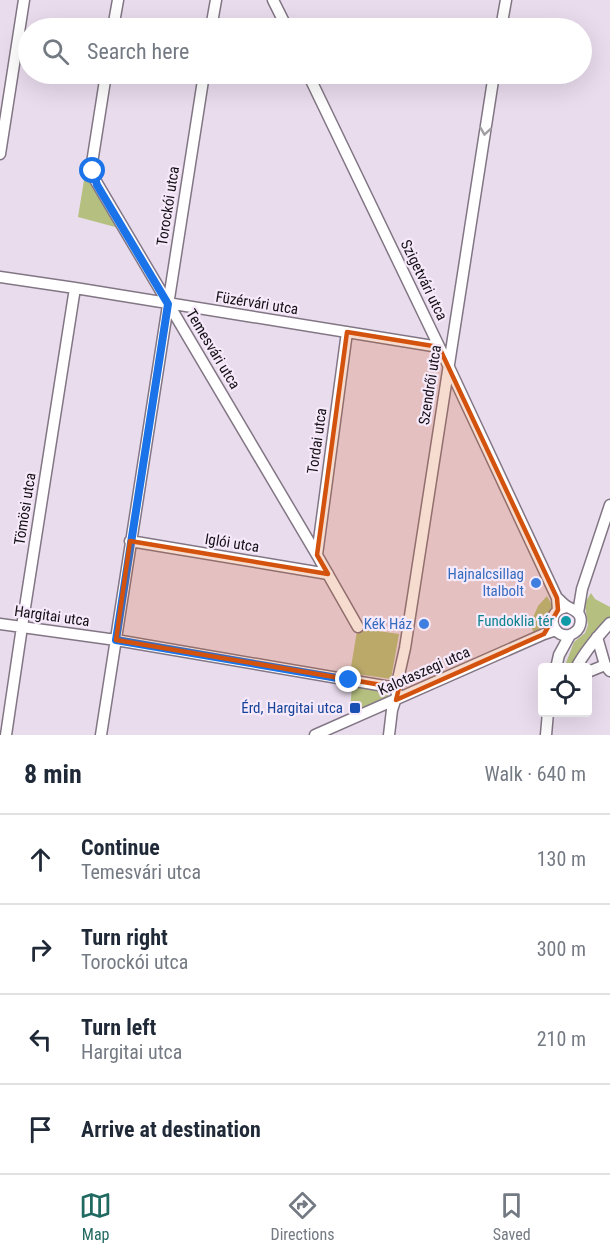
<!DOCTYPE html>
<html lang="en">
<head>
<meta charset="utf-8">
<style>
	:root { --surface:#fff; --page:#f2f2f3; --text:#1f2937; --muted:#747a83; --line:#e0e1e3; --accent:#216a61 }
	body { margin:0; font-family:"Roboto Condensed",sans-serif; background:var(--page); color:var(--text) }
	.controls { position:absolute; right:18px; bottom:18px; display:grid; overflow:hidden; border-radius:6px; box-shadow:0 6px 24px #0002 }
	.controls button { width:54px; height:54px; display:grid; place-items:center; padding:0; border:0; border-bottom:2px solid var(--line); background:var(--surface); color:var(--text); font:30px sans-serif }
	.stop { position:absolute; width:18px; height:18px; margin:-14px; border:4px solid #1a73e8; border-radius:50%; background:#fff }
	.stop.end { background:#1a73e8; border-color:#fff; box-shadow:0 2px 6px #0008 }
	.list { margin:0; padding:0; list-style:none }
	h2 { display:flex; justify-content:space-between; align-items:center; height:78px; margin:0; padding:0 24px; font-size:26px }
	h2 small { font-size:20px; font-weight:400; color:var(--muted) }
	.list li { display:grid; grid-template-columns:39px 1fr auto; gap:18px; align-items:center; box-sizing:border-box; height:90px; padding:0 24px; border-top:2px solid var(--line) }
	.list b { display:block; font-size:22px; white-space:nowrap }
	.list p { margin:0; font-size:20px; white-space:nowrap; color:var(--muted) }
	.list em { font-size:20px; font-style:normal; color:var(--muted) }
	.icon { flex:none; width:33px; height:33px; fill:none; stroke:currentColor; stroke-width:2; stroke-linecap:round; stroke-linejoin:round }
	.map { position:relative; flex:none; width:610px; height:735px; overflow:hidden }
	.search { position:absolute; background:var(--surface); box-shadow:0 6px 24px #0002; left:18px; right:18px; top:18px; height:66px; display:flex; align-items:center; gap:15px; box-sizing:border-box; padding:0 21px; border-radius:33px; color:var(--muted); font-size:22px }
	.sheet { height:438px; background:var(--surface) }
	nav { display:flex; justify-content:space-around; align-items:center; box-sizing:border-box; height:84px; border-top:2px solid var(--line); background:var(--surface); font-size:16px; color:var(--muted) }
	nav a { display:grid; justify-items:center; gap:3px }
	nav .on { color:var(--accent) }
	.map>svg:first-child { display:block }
	.green { fill:#b5c080 }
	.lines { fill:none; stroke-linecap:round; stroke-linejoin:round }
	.minor-casing { stroke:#827685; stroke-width:13 }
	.minor { stroke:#fff; stroke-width:10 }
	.oneway { stroke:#a19fa2 }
	.route { stroke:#1a73e8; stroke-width:8 }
	.marked { fill:#d3520d; fill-opacity:0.2; stroke:#d3520d; stroke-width:4.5; stroke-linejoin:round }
	.shop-dot { fill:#3f7fe0; stroke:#f6eafa; stroke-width:2 }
	.culture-dot { fill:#0f9aa8; stroke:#f6eafa; stroke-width:2 }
	.transit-dot { fill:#1a4fb4; stroke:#f6eafa; stroke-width:2 }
	.labels { text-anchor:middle; stroke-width:4.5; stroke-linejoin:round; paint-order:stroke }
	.street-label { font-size:15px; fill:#141016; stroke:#f6eafa }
	.shop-label { font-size:15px; fill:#366cbe; stroke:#f6eafa; text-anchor:end }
	.culture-label { font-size:15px; fill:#0d838f; stroke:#f6eafa; text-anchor:end }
	.transit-label { font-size:15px; fill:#164399; stroke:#f6eafa; text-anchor:end }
</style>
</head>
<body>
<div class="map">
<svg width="610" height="735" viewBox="0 0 610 735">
	<rect width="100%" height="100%" fill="#e9dced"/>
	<path class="green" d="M86,168H90L119,228L78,217Z
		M591,593L595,599L610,607V617L582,649L572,667L564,668L574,642L585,633L588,625L585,606L586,601Z
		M547,596L553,607L547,616L548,625L533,632L531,622L538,606Z
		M364,629L399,634L391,679L350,673L357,631Z
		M352,683L388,692V697L350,713Z"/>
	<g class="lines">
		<defs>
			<path id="minor" d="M273,0L287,28
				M113,28L118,0
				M211,28L216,0
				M501,28L506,0
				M106,74L92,163L94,178L317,555L358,627
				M308,74L448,365L557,598L558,610
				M0,154L24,0
				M0,277L75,288L439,347
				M130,541L328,574
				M317,555L347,332
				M557,598C560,600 564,605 568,607C576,611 583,614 580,625C579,629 575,633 570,635C551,639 544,609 568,607
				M578,613L582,589L610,505
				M0,624L116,640L396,688
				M597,637L605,665L610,671
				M556,668L559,655L570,635
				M576,668C585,651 597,637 610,623
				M588,672L605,665
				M6,735L23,620L75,288
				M101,735L204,74
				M315,735L544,634L556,630
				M389,735L392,710L397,695L396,688L405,648L494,74
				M546,735L548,712"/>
		</defs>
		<use href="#minor" class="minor-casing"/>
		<use href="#minor" class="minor"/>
	</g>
	<defs><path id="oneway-chevron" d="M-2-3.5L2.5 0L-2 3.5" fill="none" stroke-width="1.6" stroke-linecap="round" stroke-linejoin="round" transform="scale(1.5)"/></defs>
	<use class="oneway" href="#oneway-chevron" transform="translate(485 131) rotate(99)"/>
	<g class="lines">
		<path class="route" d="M93,171L97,185L168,304L116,640L349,680"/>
	</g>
	<path class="marked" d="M347,332L439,347L557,598L558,610L544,634L396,700L399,688L116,640L130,541L328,574L317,555Z"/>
	<g class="shop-dot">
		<circle cx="536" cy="583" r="6"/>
		<circle cx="424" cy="624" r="6"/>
	</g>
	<circle class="culture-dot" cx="566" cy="621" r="6"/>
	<rect class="transit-dot" x="349" y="702" width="12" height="12" rx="3"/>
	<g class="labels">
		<g class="street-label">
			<text transform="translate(168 206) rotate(-81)" y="5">Torockói utca</text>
			<text transform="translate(424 280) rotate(64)" y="5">Szigetvári utca</text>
			<text transform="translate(257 303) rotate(9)" y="5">Füzérvári utca</text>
			<text transform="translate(213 349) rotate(59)" y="5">Temesvári utca</text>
			<text transform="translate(430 385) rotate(-81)" y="5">Szendrői utca</text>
			<text transform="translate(317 441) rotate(-82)" y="5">Tordai utca</text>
			<text transform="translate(25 509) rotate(-81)" y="5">Tömösi utca</text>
			<text transform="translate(232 543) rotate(9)" y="5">Iglói utca</text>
			<text transform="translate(52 616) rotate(8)" y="5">Hargitai utca</text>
			<text transform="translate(424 671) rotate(-24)" y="5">Kalotaszegi utca</text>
		</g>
		<g class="shop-label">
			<text x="524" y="579">Hajnalcsillag<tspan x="524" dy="17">Italbolt</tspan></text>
			<text x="412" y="629">Kék Ház</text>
		</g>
		<g class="culture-label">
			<text x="554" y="626">Fundoklia tér</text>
		</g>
		<g class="transit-label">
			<text x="343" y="713">Érd, Hargitai utca</text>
		</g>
	</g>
</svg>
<div class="controls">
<button><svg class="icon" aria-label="locate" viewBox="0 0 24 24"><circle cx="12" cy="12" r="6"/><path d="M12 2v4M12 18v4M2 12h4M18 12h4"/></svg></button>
</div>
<div class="stop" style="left:93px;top:171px"></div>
<div class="stop end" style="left:349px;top:680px"></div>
<div class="search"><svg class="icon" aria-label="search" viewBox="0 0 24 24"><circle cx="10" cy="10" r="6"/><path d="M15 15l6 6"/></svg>Search here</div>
</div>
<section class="sheet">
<h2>8 min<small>Walk · 640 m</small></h2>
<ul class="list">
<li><svg class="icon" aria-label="ahead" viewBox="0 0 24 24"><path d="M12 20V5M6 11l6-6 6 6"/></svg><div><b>Continue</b><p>Temesvári utca</p></div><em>130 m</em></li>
<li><svg class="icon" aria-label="right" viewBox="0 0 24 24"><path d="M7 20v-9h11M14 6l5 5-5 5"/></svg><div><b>Turn right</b><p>Torockói utca</p></div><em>300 m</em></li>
<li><svg class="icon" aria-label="left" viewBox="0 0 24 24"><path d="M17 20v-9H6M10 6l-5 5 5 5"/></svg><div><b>Turn left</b><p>Hargitai utca</p></div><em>210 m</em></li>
<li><svg class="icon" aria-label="arrive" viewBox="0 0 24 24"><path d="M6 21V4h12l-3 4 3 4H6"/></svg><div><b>Arrive at destination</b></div></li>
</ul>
</section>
<nav>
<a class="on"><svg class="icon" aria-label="map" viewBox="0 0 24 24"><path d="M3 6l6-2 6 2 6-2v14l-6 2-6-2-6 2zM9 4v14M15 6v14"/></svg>Map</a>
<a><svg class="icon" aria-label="directions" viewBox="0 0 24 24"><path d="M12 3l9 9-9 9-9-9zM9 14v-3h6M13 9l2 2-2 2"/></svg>Directions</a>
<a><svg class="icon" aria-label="saved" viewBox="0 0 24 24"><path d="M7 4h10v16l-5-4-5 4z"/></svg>Saved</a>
</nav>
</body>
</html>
